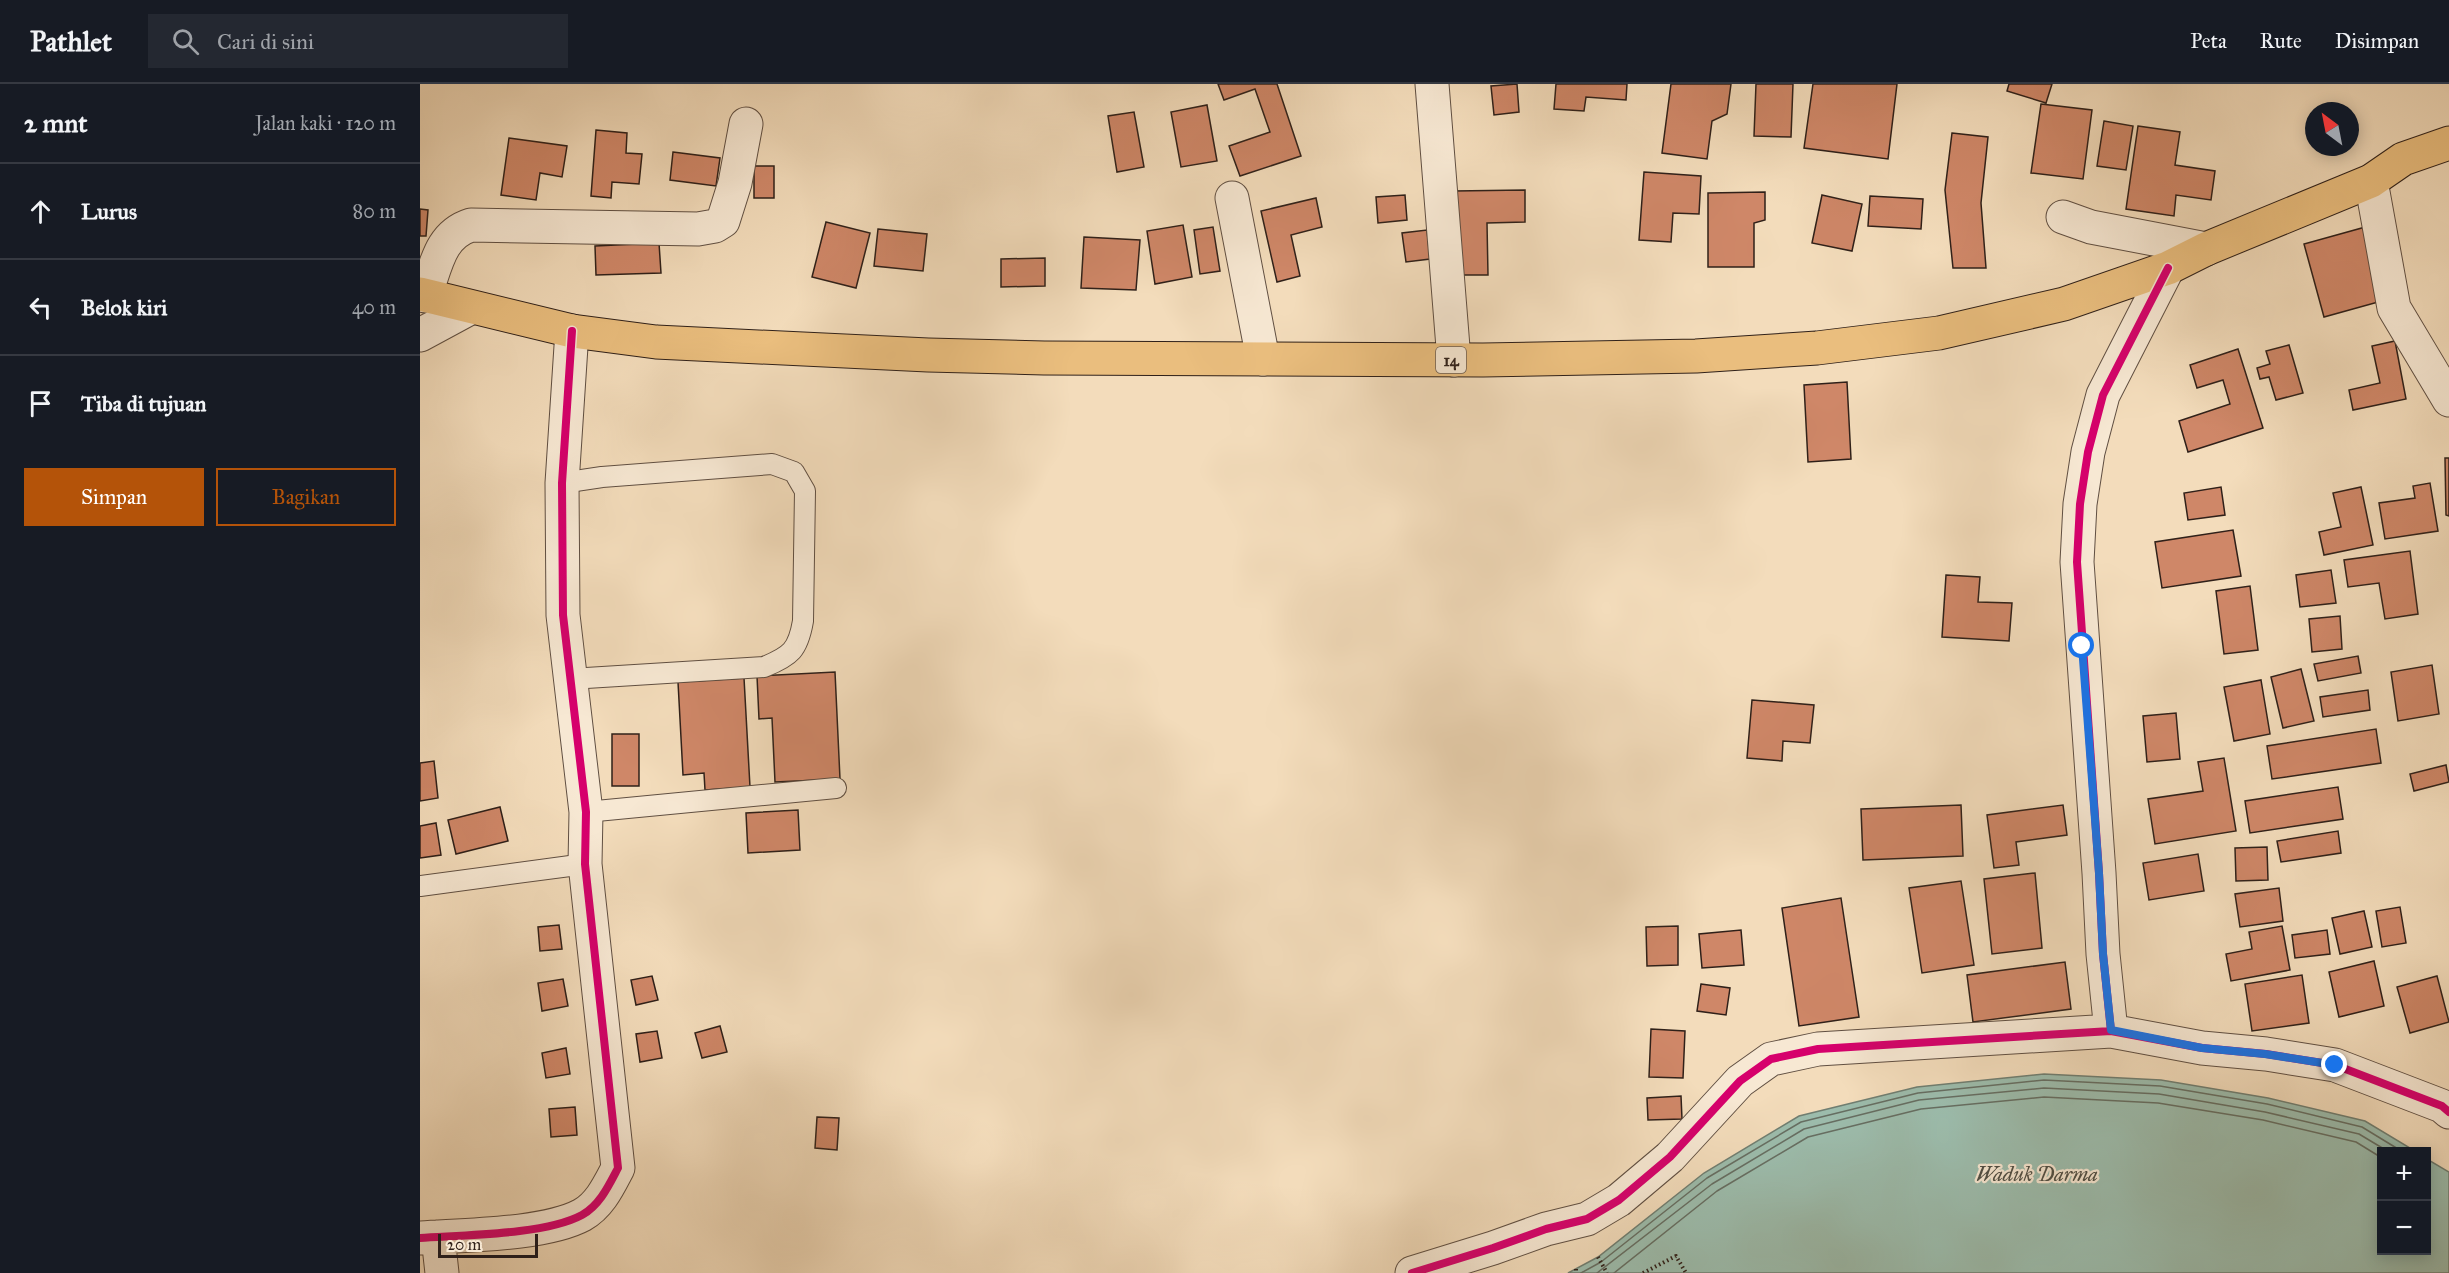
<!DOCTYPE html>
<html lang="id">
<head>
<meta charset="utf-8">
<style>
	:root { --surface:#171b24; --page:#242831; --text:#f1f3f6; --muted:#9ea1a6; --line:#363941; --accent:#b45309 }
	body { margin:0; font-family:"IM FELL Great Primer",serif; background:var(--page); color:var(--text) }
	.controls { position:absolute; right:18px; bottom:18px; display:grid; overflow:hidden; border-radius:0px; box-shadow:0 3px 15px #0003 }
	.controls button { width:54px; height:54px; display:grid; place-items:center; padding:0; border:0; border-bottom:2px solid var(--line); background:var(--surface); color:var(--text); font:30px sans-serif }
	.compass { position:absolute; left:1885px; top:18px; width:54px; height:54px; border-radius:50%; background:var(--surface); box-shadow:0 3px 15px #0003; rotate:328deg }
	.scale { position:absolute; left:18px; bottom:15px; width:100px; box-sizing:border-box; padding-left:6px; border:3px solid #2f2019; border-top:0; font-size:16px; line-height:21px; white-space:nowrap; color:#2f2019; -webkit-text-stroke:4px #f7e8d3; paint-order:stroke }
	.stop { position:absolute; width:18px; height:18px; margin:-14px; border:4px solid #1a73e8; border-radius:50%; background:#fff }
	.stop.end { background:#1a73e8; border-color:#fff; box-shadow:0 2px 6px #0008 }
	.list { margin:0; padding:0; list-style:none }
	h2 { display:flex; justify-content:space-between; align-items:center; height:78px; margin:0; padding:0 24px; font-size:26px }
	h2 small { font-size:20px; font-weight:400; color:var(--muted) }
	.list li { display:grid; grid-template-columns:39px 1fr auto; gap:18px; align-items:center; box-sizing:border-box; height:96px; padding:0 24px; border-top:2px solid var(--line) }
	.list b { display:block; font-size:22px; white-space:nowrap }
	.list em { font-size:20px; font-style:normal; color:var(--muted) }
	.actions { display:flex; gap:12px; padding:18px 24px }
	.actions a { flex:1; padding:14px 0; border:2px solid var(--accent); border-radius:0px; text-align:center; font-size:21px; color:var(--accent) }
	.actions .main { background:var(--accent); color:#fff }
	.icon { flex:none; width:33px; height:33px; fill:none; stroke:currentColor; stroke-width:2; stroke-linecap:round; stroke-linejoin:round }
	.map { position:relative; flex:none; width:2029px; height:1189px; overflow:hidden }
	header { display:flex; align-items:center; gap:36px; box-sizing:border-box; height:84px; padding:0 30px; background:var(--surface); border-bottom:2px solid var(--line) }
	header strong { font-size:28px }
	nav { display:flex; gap:33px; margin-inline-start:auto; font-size:21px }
	.search { width:420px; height:54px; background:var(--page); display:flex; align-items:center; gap:15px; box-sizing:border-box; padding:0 21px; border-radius:0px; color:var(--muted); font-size:22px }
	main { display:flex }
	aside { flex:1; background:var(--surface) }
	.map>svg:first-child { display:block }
	.water { fill:#9cbcac; stroke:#707e71; stroke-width:1.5 }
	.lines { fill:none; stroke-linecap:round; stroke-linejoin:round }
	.shore { stroke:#666e62; stroke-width:1.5 }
	.building { fill:#cf8768; stroke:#2f2019; stroke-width:1.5 }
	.lane-casing { stroke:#604f42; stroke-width:22 }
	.street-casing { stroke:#604f42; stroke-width:35 }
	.highway-casing { stroke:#2f2019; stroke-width:35 }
	.path { stroke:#2f2019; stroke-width:4; stroke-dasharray:1.5 3; stroke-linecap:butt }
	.lane { stroke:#f7e8d3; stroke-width:20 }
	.street { stroke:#f7e8d3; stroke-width:33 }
	.highway { stroke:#eabe7e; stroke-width:33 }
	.cycleway-casing { stroke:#f7e8d3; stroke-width:11 }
	.cycleway { stroke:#d6006c; stroke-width:8 }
	.route { stroke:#1a73e8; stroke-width:8 }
	.labels { text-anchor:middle; stroke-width:4.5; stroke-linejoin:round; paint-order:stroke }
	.shield { fill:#f7e8d3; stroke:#6b5c51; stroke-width:1.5 }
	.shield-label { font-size:16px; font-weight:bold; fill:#2f2019 }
	.water-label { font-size:20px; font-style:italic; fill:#504f45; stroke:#f7e8d3 }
</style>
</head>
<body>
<header>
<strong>Pathlet</strong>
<div class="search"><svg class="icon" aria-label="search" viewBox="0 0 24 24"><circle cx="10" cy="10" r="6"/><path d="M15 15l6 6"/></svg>Cari di sini</div>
<nav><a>Peta</a><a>Rute</a><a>Disimpan</a></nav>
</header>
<main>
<aside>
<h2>2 mnt<small>Jalan kaki · 120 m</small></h2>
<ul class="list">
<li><svg class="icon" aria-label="ahead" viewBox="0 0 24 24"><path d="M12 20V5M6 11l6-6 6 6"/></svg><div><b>Lurus</b></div><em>80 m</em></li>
<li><svg class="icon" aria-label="left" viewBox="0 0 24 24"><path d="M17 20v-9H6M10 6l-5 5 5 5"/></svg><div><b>Belok kiri</b></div><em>40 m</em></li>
<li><svg class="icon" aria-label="arrive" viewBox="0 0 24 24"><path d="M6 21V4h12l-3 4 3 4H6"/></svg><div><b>Tiba di tujuan</b></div></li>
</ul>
<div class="actions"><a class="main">Simpan</a><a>Bagikan</a></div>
</aside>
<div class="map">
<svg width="2029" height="1189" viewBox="0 0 2029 1189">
	<rect width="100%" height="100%" fill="#f3dcbb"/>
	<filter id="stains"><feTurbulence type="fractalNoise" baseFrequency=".00333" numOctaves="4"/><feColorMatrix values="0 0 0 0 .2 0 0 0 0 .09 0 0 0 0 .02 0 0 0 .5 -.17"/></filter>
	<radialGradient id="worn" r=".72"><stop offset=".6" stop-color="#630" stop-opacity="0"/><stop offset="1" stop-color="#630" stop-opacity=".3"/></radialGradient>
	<path class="water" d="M1624,990L1741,996L1848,1014L1945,1037L1995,1067L1962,1068V1166H2006L2007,1075L2029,1088V1189H1148L1178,1173L1284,1089L1379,1032L1497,1003Z"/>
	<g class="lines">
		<path class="shore" d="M1161,1189L1181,1178L1287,1094L1381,1038L1498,1009L1624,996L1740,1002L1847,1020L1942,1043L1983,1068
			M1177,1189L1292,1100L1384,1045L1499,1016L1624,1004L1739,1010L1845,1028L1939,1050L1969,1068
			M1194,1189L1297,1107L1388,1053L1501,1025L1624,1013L1738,1019L1843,1036L1936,1058L1962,1074"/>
	</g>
	<path class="building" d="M798,0H857L881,72L820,92L809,62L850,48L835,5L804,16Z
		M1097,0L1099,28L1074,31L1071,2Z
		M1136,0H1207L1206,16L1166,13L1164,27L1134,25Z
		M1251,0H1311L1307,30L1292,37L1287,75L1242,69Z
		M1336,0H1373L1371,53L1334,52Z
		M1393,0H1477L1468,75L1384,64Z
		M1589,0H1632L1626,19L1587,7Z
		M1621,20L1672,26L1663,95L1611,89Z
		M787,21L797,77L761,83L751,28Z
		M714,28L724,83L697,88L688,32Z
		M1684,37L1713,42L1706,86L1677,82Z
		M1718,42L1760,48L1755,81L1795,87L1791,116L1756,111L1754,132L1706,125Z
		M176,46L207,49L206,69L222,70L219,100L192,98L191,114L171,112Z
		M1532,49L1568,53L1561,119L1566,184H1533L1525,106Z
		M89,54L147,62L142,93L120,89L116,116L81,111Z
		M253,68L300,74L296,102L250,96Z
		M334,82H354V114H334Z
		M1224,88L1281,92L1279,130L1253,129L1251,158L1219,156Z
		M1105,106V138L1067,139L1068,191H1034V107Z
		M1345,108V136L1334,139V183H1288V109Z
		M985,111L987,136L958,139L956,113Z
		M1402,111L1442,120L1432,167L1392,159Z
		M1450,112L1503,115L1501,145L1448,142Z
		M896,114L902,143L871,151L880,192L857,198L841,127Z
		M0,125L8,126L6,152H0Z
		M406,138L450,149L436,204L392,193Z
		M763,141L772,193L735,200L727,147Z
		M1949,142L1969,215L1904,233L1884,160Z
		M793,143L800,187L780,190L774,146Z
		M458,145L507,150L503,187L454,182Z
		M1007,146L1010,175L986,178L982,149Z
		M664,153L720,156L716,206L661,204Z
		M239,159L241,189L176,191L175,162Z
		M625,174V202L581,203V175Z
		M1975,257L1986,315L1933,326L1929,306L1960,299L1952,262Z
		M1869,261L1883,309L1856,316L1849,293L1840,295L1837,284L1850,280L1846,267Z
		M1818,265L1843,344L1768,368L1759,337L1810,320L1803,296L1777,304L1770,281Z
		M1427,298L1431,375L1388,378L1384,301Z
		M2025,374H2029V432L2026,431Z
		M2010,399L2018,447L1965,455L1959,419L1995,414L1993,402Z
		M1801,403L1805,431L1768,436L1764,409Z
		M1941,403L1953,461L1904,471L1899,448L1921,443L1913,409Z
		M1813,446L1821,492L1742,504L1735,458Z
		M1990,467L1998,530L1965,535L1959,499L1928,503L1924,476Z
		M1911,486L1916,519L1880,523L1876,491Z
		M1526,491L1560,493L1558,518L1592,519L1589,557L1522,553Z
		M1830,502L1838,566L1804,570L1796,507Z
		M1920,532L1922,565L1892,568L1889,535Z
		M1938,572L1941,589L1898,597L1894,580Z
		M2012,581L2019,630L1978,637L1971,588Z
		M1881,585L1894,637L1863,644L1851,593Z
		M415,588L420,695L355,698L352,634L339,635L337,592Z
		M324,594L330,703L285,706L284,689L263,691L258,598Z
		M1841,596L1850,650L1814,657L1804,603Z
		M1948,606L1950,626L1903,633L1900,613Z
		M1332,616L1394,621L1390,659L1363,657L1362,677L1327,674Z
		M1756,629L1760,675L1727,678L1723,632Z
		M1956,645L1961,679L1852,695L1847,662Z
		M192,650H219V702H192Z
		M1804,674L1816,747L1735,760L1728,715L1783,707L1778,678Z
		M14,677L18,714L0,717V679Z
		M2026,681L2029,698L1994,707L1990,690Z
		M1918,703L1923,735L1830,749L1825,717Z
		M1541,721L1543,772L1443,776L1441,725Z
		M1643,721L1647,751L1596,758L1599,781L1574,784L1567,731Z
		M80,723L88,757L36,770L28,736Z
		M378,726L380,766L328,769L326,729Z
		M16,739L21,771L0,774V742Z
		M1918,747L1921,769L1861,778L1857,757Z
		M1847,763L1848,796L1816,797L1815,764Z
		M1778,770L1784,807L1729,816L1723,779Z
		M1615,789L1622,864L1572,870L1564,795Z
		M1541,797L1554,881L1502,889L1489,804Z
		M1859,804L1863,837L1820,843L1815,810Z
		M1421,814L1439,933L1379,942L1362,824Z
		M1980,823L1986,859L1962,863L1956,827Z
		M1944,827L1952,863L1920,870L1912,834Z
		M139,841L142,865L120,867L118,843Z
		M1258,842V881L1227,882L1226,843Z
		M1862,842L1870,886L1811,897L1806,870L1832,865L1829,848Z
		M1321,846L1324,881L1282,884L1279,850Z
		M1907,846L1910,870L1875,874L1872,851Z
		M1954,877L1964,922L1919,933L1909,888Z
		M1645,878L1651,925L1553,938L1547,891Z
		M1882,891L1889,939L1832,947L1825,900Z
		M232,892L238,916L216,921L211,896Z
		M2017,892L2029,938L1990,949L1977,903Z
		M143,895L148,922L122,927L118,899Z
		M1281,900L1310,904L1306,931L1277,927Z
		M300,942L307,968L282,974L275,949Z
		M1231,945L1265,947L1263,994L1229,993Z
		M237,947L242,974L220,978L216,950Z
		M146,964L150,990L126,994L122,969Z
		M1261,1012L1262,1035L1228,1036L1227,1014Z
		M155,1023L157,1051L131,1053L129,1025Z
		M397,1033L419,1034L417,1066L395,1064Z"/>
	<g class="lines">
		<defs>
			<path id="lane" d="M142,399L182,393L352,380L374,388L385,407L383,537C378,566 371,572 344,583L150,595
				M166,728L416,704
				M0,802L165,780"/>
			<path id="street" d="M1012,0L1034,276
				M1951,97L1974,224L2029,316
				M812,114L843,275
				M1643,133L1671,143L1786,165
				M1748,184L1683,311L1668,368L1660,420L1657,478L1679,789L1683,870L1691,947L1782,964L1846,970L1915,981L2022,1022L2029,1028
				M5,212C16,183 19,151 51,141L278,145L295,142L303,137L315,99L326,40
				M0,251L50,224
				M18,1153L22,1189
				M0,1154C42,1151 125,1151 162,1131C180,1121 189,1101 198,1084L165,780L166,728L143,531L142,399L152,247
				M992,1189L1073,1164L1126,1145L1167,1135L1199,1116L1250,1073L1320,997L1351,975L1398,965L1691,947"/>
			<path id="highway" d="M0,210L152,247L236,258L508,271L624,274L1063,276L1276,272L1397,264L1519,249L1644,220L1748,184L1786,165L1951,97L1983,75L2029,59"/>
		</defs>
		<use href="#lane" class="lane-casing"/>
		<use href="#street" class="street-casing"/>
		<use href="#highway" class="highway-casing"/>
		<path class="path" d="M1178,1173L1187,1189
			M1156,1185V1189
			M1223,1189L1256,1172L1266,1189"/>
		<use href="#lane" class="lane"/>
		<use href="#street" class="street"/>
		<use href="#highway" class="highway"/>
		<defs>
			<path id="cycleway" d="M1748,184L1683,311L1668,368L1660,420L1657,478L1679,789L1683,870L1691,947L1782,964L1846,970L1915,981L2022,1022L2029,1028
				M0,1154C42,1151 125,1151 162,1131C180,1121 189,1101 198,1084L165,780L166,728L143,531L142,399L152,247
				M992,1189L1073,1164L1126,1145L1167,1135L1199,1116L1250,1073L1320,997L1351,975L1398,965L1691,947"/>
		</defs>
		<use href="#cycleway" class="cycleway-casing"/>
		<use href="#cycleway" class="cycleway"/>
	</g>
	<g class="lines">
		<path class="route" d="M1662,562L1679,789L1683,870L1691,946L1782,964L1845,970L1915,981"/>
	</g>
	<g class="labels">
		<rect class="shield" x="1016" y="263" width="30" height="26" rx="4.5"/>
		<g class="shield-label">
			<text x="1031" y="282">14</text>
		</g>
		<g class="water-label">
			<text x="1617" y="1097">Waduk Darma</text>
		</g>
	</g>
	<rect width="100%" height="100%" filter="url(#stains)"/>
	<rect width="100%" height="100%" fill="url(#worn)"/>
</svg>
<div class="controls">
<button>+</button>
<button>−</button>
</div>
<svg class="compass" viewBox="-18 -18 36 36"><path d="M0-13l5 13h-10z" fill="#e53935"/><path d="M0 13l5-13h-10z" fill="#9ea1a6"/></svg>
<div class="scale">20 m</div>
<div class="stop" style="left:1662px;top:562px"></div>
<div class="stop end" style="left:1915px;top:981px"></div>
</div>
</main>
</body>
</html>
